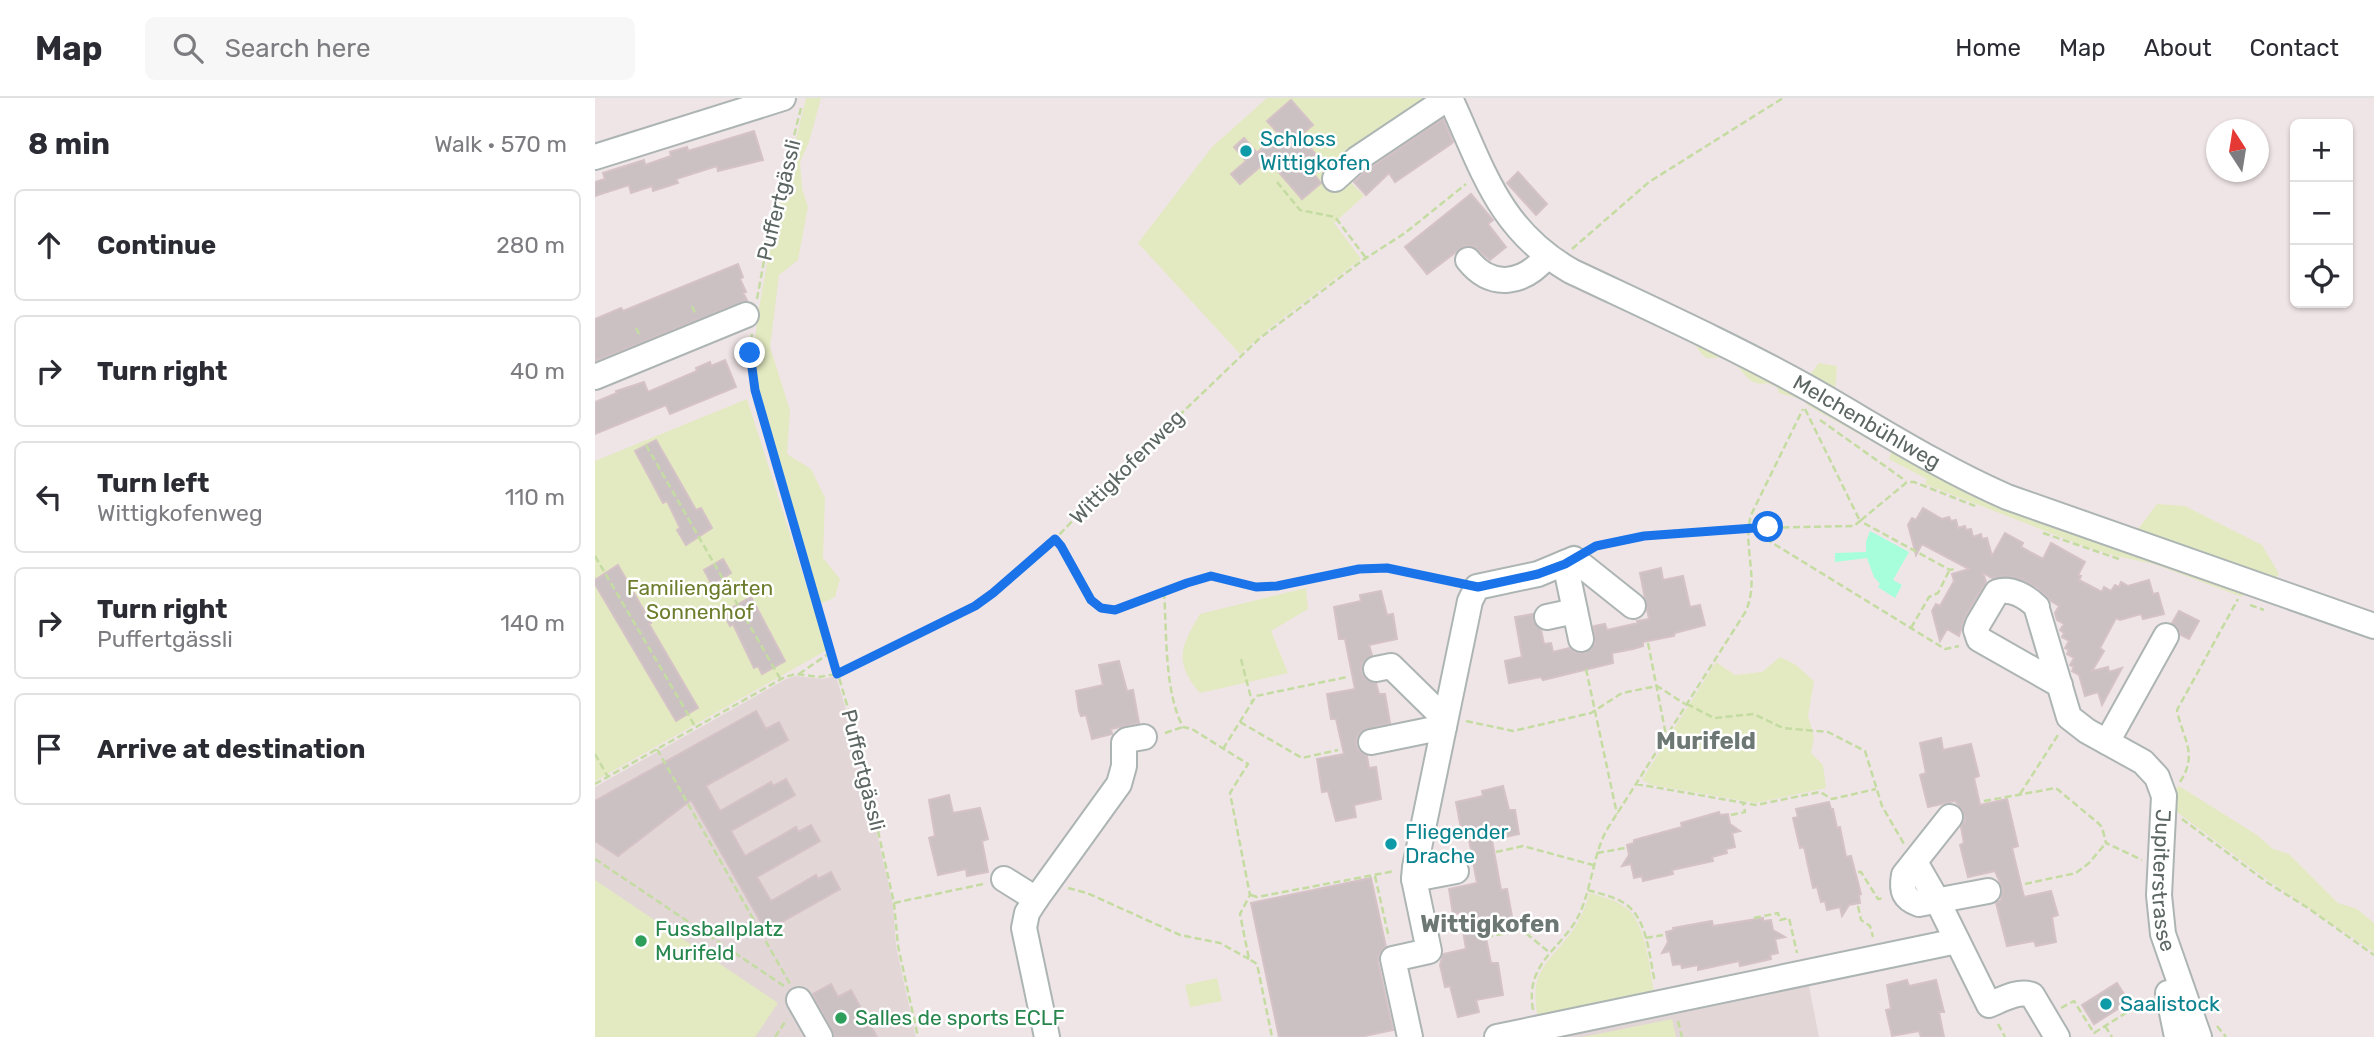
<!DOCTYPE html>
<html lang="en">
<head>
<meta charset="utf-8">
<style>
	:root { --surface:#fff; --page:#f7f7f7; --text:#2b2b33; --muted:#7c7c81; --line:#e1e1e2 }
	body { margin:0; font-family:Rubik,sans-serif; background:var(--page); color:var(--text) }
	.controls { position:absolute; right:21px; top:21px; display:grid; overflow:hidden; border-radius:10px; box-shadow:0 2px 5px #0004 }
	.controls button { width:63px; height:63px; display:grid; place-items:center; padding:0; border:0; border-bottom:2px solid var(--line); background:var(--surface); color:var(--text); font:35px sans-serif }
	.compass { position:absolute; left:1611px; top:21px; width:63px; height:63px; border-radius:50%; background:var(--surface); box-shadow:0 2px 5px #0004; rotate:348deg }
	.stop { position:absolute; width:21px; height:21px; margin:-16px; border:5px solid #1a73e8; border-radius:50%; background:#fff }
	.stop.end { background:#1a73e8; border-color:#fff; box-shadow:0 2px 7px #0008 }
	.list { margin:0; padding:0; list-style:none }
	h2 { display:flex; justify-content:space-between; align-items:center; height:91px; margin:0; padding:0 28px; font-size:30px }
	h2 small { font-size:23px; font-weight:400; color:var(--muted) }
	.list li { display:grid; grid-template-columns:46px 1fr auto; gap:21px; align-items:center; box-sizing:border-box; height:112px; margin:0 14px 14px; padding:0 14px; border:2px solid var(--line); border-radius:10px }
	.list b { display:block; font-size:26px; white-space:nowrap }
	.list p { margin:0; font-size:23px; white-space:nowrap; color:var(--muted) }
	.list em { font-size:23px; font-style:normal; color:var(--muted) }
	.icon { flex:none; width:38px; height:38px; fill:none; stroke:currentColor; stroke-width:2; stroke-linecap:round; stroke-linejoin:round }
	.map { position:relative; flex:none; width:1779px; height:939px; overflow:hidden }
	header { display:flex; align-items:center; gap:42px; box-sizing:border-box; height:98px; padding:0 35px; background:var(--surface); border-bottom:2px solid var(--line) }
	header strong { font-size:33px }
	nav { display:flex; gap:38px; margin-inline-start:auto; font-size:24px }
	.search { width:490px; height:63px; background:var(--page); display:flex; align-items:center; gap:18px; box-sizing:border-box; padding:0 24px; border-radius:10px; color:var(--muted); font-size:26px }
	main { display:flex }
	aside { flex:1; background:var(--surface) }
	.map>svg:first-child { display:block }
	.education { fill:#e2d6d7 }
	.green { fill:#e3e9c0 }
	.water { fill:#a6ffda }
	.building { fill:#cbc1c3; stroke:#d5c2c6; stroke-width:2 }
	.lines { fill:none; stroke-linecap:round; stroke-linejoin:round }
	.minor-casing { stroke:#adb5b4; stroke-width:28 }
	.path { stroke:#c4dca2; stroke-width:2.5; stroke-dasharray:7 3.5; stroke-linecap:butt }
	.minor { stroke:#fff; stroke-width:24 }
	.route { stroke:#1a73e8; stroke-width:9 }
	.culture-dot { fill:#0f9aa8; stroke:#fff; stroke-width:2.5 }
	.leisure-dot { fill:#2e9e5b; stroke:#fff; stroke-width:2.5 }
	.labels { text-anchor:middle; stroke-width:5; stroke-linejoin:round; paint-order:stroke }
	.culture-label { font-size:21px; fill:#0d838f; stroke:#fff; text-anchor:start }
	.street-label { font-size:21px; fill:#5c6663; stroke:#fff }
	.park-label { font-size:21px; fill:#6d7d2d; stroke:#fff }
	.leisure-label { font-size:21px; fill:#27864d; stroke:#fff; text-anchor:start }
	.quarter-label { font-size:24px; font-weight:bold; fill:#6d7874; stroke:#fff }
</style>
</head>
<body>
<header>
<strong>Map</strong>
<div class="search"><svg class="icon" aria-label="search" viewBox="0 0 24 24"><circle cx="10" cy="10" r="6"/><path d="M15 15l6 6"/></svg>Search here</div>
<nav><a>Home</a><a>Map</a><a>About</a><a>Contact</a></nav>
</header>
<main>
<aside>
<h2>8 min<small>Walk · 570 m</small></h2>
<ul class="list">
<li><svg class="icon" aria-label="ahead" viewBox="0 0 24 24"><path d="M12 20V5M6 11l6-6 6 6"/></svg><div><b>Continue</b></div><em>280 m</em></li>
<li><svg class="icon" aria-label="right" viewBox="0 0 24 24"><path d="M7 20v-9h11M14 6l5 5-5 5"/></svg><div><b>Turn right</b></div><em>40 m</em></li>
<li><svg class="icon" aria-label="left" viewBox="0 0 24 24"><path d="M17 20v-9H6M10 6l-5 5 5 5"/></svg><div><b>Turn left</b><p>Wittigkofenweg</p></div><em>110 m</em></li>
<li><svg class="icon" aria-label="right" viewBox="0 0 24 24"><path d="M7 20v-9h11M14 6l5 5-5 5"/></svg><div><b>Turn right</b><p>Puffertgässli</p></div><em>140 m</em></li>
<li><svg class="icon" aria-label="arrive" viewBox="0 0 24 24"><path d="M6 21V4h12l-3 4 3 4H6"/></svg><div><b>Arrive at destination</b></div></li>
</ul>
</aside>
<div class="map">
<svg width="1779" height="939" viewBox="0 0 1779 939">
	<rect width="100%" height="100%" fill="#f0e5e6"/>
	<path class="education" d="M201,578L228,581L241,578L262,649L298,806L301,848L321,939H0V689L191,581Z
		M1212,878L1224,939H948Z"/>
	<path class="green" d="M211,0H226L214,44L205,64L207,90L213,109L203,162L184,177L175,249L195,312L192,356L216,371L230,400L228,460L245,481L240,499L228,505L224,504L163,291L158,256L164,210L176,144Z
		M672,0H846L746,74L769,98L739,125L766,161L677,228L645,256L543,145L617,49Z
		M1100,246L1207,288L1224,265L1242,268L1239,307L1534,443L1562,406L1590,408L1667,447L1684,476L1676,485L1657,481L1647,499L1559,466L1521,458L1486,447L1330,386L1332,381L1294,361L1296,354L1212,307L1209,302L1184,295L1182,289L1172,285C1150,290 1149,267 1132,261C1117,255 1113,270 1100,246Z
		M152,301L232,552L0,683V363Z
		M711,490L713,511L676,533L693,575L605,595C578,564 586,548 605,516Z
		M1185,559L1201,567L1219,583L1213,618L1219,639L1216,655L1228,667L1231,690L1161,705L1057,687L1047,682L1121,564L1140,577L1167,574Z
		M1584,688L1662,737L1678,751L1694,756L1743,805L1762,811L1779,825V854L1674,783L1582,714L1570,713L1571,698Z
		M0,782L183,905L160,939H0Z
		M995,795C1007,799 1021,802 1031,810C1052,826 1055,875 1060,900L943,921C934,873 950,869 976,835C985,823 990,810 995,795Z
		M622,880L627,903L595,909L590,887Z
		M1077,921L1081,939H988Z"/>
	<path class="water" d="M1275,433L1314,454L1298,482L1307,487L1300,500L1283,489L1285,486L1279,479L1272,460L1240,464V455L1271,454V444Z"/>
	<path class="building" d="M696,2L718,27L705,38L725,61L720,65L725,71L719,76L726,85L707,101L673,62L645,86L636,76L651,63L639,49L649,40L662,55L683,35L672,23Z
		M848,21L858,44L856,46L800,84L794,75L771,97L759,84L771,73Z
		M159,33L168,62L123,73L122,68L81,81L83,85L58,93L57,88L36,95L34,87L0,98V84L10,81L8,75L49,62L50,67L76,58L75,54L92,49L93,53Z
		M923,74L952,106L941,117L912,85Z
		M876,96L898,122L893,126L911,149L895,162L878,148H869L832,176L810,149Z
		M143,166L148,179L145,181L151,194L148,195L152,202L0,263V221L26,210L28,213Z
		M130,262L141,289L75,316L71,307L0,336V304L22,295L21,293L49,284L53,294L102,273L101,270L115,264L116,268Z
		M61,342L101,412L106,410L117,430L91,447L82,432L85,430L72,403L68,405L40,353Z
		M1328,410L1347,421L1354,419L1356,423L1361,422L1363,430L1370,428L1371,432L1376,431L1378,439L1386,436L1387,441L1392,440L1397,458L1410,435L1428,445L1426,449L1448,461L1456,445L1490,464L1483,477L1486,478L1484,482L1507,494L1509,489L1516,493L1520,487L1524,489L1526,484L1533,488L1554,482L1558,496L1563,495L1569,516L1548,521L1546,516L1525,522L1521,520L1505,550L1509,553L1497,573L1513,569L1514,574L1527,570L1507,607L1503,594L1490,598L1484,577L1477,573L1479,569L1475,567L1479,560L1472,556L1474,552L1470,550L1474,543L1467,539L1469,535L1465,532L1469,526L1462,522L1460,515L1464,508L1456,503L1443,490L1429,482L1413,478L1397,480L1388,475L1391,484L1370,519L1364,538L1352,531L1345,543L1337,513L1341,506L1345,508L1359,483L1357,476L1374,471L1327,446L1321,457L1313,427L1317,420L1321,422Z
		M128,461L136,475L117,487L109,472Z
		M23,467L56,525L54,526L103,610L81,623L0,486V482Z
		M1066,470L1068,482L1088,478L1095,509L1105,507L1110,527L1080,535L1079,538L1048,544V548L1038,551L1017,555L1018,565L948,582L946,579L914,585L910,563L927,559L920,519L938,516V523L946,532L949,546L956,545L958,554L974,550L981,555H990L1000,546L999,528L1010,526L1012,532L1043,525L1042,523L1054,521L1045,475Z
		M786,493L792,517L798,516L802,541L774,547L777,557L767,566L766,573L770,581L781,585L784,596H790L795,625L767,633L762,639L761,646L764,653L772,658L774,670L781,669L786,701L759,707L761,719L741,723L733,693L727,694L722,661L749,656L741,621H736L732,596L760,591L750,541H744L739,509L766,503L765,497Z
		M156,499L190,563L167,576L163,568L159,570L138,526L135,528L128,515Z
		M1584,513L1604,523L1594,541L1586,537L1583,530L1577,525Z
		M524,563L532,593L538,592L544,625L516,631L517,636L497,641L491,617L486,618L484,613L481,593L508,587L504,567Z
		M161,613L171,631L184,624L193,642L111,688L125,713L176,684L178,688L191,681L200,697L136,733L150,758L201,729L203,734L216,727L225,743L162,779L176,803L221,777L223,781L236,774L245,791L171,833L96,702L23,758L0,743V703Z
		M1346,640L1348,652L1376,646L1384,678L1379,680L1385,707L1412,701L1423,748L1417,750L1429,799L1456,793L1463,817L1457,819L1461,844L1441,848L1439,843L1412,848L1401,805L1406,802L1408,791L1400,773L1373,779L1365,747L1369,745L1366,729L1370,722L1368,713L1360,703L1333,709L1325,677L1331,675L1325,645Z
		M908,688L914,712H920L924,736L897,742L906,792L912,791L918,824L890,829V835L896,865H903L908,897L881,902L884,914L863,919L855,888L850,889L845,867L848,856L871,851L865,815L858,816L854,791L882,785L873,736H867L861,704L888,698L887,693Z
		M354,697L358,715L385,710L393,741L387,743L393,774L372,778L371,771L343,777L334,740L340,738L334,702Z
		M1234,704L1236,711H1238L1242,730L1245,729L1251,759L1256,758L1266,796L1264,797L1265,805L1254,807L1247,818L1245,809L1232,812L1230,803L1226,804L1222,789L1218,790L1209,749L1205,750L1198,720L1203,719L1201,711Z
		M1124,714L1125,717L1133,716L1135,726L1145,733L1137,735L1140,749L1131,751L1132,755L1117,759L1118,763L1077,772L1078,776L1048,783L1047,778L1039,780L1036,766L1027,768L1034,757L1032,747L1039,745V742L1087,729L1086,725Z
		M776,780L791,849L784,856L783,864L798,932L765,939H684L656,805Z
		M1168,820V823L1176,822L1178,832L1190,839L1180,841L1183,855L1175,857L1176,861L1145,868L1144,863L1103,872V867L1087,870L1086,866L1078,867L1075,853L1067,855L1073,844L1071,834L1079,832L1078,830L1117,823L1118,828Z
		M1312,882L1314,888L1341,882L1349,914H1344L1349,939H1326L1324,933L1297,938L1291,912L1296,911L1292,887Z
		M1522,885L1534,904L1499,926L1487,907Z
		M236,886L243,899L256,892L282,939H240L218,896Z"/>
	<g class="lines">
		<defs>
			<g id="minor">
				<path id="s1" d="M855,0C888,71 903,131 976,173C1056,211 1138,248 1215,291C1280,328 1343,369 1412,399L1779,528"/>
				<path d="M0,59L188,0"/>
				<path d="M740,81L762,61L853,0"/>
				<path d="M873,162C897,192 929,186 952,158"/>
				<path d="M0,279L151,217"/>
				<path d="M970,465L986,541"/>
				<path d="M952,519L980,513"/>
				<path d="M781,571L796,568L850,621"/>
				<path id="s2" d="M1465,587L1384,541L1381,532L1383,526L1402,494C1416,489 1432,499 1442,509V511L1474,619L1492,633L1548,664L1562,679L1569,698L1564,797L1568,836L1604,939"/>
				<path d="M776,644L849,629"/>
				<path d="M1512,644L1571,538"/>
				<path d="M1355,719L1309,777C1306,793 1309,801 1324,806L1393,793"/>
				<path d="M1320,764L1343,804L1394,907C1408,901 1423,892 1437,897L1462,939"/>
				<path d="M409,781L441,801L524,686L529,668V645L532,642L549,639"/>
				<path d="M819,781L861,773"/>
				<path d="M441,801L432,815L429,830L452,939"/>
				<path d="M1573,895L1582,939"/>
				<path d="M204,902L225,939"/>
				<path d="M815,939L798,861L834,853L819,781L820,769L875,503L882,489L943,476L979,461L1038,508"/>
				<path d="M902,939L1362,843"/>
			</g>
		</defs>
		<use href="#minor" class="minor-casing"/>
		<path class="path" d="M682,84L705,112L740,119L771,160
			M977,151L1054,84L1188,0
			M162,201L173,141L206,10
			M97,208L101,217
			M41,230L44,236
			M157,236L155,260L160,292L264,648L299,805L303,848L323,939
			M1210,311L1265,423L1312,384H1319L1380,408
			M1225,322L1311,383
			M51,347L186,582
			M1156,430L1259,428L1265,423L1355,472L1359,471
			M1448,435L1524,461
			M460,441L466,448C474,463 491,504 506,510C532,521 587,478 617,478C639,478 657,490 680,488C717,485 752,469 790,470C813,470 840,480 863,485
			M997,451L1049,438L1153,430L1350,551L1364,548
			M0,458L101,630
			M569,494C572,535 569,593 588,629L597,631L653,666L635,695L655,797L645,816L654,861L662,866L677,939
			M1655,507L1669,512
			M1316,530L1334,499L1343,495L1354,473
			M1053,545L1071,637
			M646,561L657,604
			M991,571L1022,716
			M204,576L236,554
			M1092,606L1119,620L1159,616L1188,630L1233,634L1270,653L1287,708L1309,746
			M871,623L918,633L996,615L1027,595L1062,588L1090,606
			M645,624L707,660L743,652
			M570,635L588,629
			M62,651L195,886
			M628,651L661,598L752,579
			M0,656L13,679
			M1585,684C1604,655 1587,640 1582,612L1643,501
			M0,686L190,579L201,576L224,579L242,576L322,537L398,495L460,441L524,375L665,240L768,162L810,135L871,86
			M1041,686L1161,707L1225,694L1237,701L1281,691
			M1425,696L1463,637
			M1389,703L1461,690L1503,725L1507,729L1511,745L1547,762
			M1136,717L1150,714L1148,705
			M1587,721L1673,785L1713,810L1779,857
			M901,754L928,748L998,767
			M1002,755L1030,750
			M0,761L189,888
			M1263,774H1266L1283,801L1290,800
			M780,778L794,840
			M1430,786L1481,775L1494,765L1511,745
			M473,790L492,795L585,837L625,845L654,861
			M993,792C1005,796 1018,798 1029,805C1053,820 1054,859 1060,884
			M656,797L662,799L800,773
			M299,805L388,786
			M1263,808L1266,822L1275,828L1278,839
			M1159,820L1183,815L1185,822L1194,820L1202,855
			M891,839L927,832L955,855
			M1051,840L1068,837
			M1466,910L1479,903L1499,935L1553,901
			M938,912C929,861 972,850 987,810C997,784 999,757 1011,733L1151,513C1165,479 1147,451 1156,417L1208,311
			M1083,923L1087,939
			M1403,926L1410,939
			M1510,928L1517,939
			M1622,928L1631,939
			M180,939L192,921"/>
		<use href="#minor" class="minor"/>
	</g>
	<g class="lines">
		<path class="route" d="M155,255L160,292L242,576L380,508L398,495L460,441L466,448L496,502L506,510L520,512L592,485L616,478L661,489L682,488L764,471L792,470L883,489L943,476L970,466L1001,448L1049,438L1173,429"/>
	</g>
	<g class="culture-dot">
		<circle cx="651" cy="53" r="7"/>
		<circle cx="796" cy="746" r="7"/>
		<circle cx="1511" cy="906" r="7"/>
	</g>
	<g class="leisure-dot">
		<circle cx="46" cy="843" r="7"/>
		<circle cx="246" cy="920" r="7"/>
	</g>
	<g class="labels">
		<g class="culture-label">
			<text x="665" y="48">Schloss<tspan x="665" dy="24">Wittigkofen</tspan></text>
			<text x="810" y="741">Fliegender<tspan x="810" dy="24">Drache</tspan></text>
			<text x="1525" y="913">Saalistock</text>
		</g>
		<g class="street-label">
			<text transform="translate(184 102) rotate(-76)" y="7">Puffertgässli</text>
			<text dy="7" stroke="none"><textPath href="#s1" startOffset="548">Melchenbühlweg</textPath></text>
			<text transform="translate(532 369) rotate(-45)" y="7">Wittigkofenweg</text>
			<text transform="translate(268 672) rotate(76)" y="7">Puffertgässli</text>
			<text dy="7" stroke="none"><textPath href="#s2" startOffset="518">Jupiterstrasse</textPath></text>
		</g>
		<g class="park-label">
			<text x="105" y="497">Familiengärten<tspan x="105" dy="24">Sonnenhof</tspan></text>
		</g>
		<g class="leisure-label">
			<text x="60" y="838">Fussballplatz<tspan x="60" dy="24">Murifeld</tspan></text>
			<text x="260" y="927">Salles de sports ECLF</text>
		</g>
		<g class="quarter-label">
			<text x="1111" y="651">Murifeld</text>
			<text x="895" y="834">Wittigkofen</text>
		</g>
	</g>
</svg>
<div class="controls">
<button>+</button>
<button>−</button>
<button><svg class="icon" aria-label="locate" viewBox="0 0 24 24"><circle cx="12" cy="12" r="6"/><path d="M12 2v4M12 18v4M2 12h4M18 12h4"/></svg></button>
</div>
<svg class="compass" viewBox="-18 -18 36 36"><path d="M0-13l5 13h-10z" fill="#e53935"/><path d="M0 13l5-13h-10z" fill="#7c7c81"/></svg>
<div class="stop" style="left:1173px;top:429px"></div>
<div class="stop end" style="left:155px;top:255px"></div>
</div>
</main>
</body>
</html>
